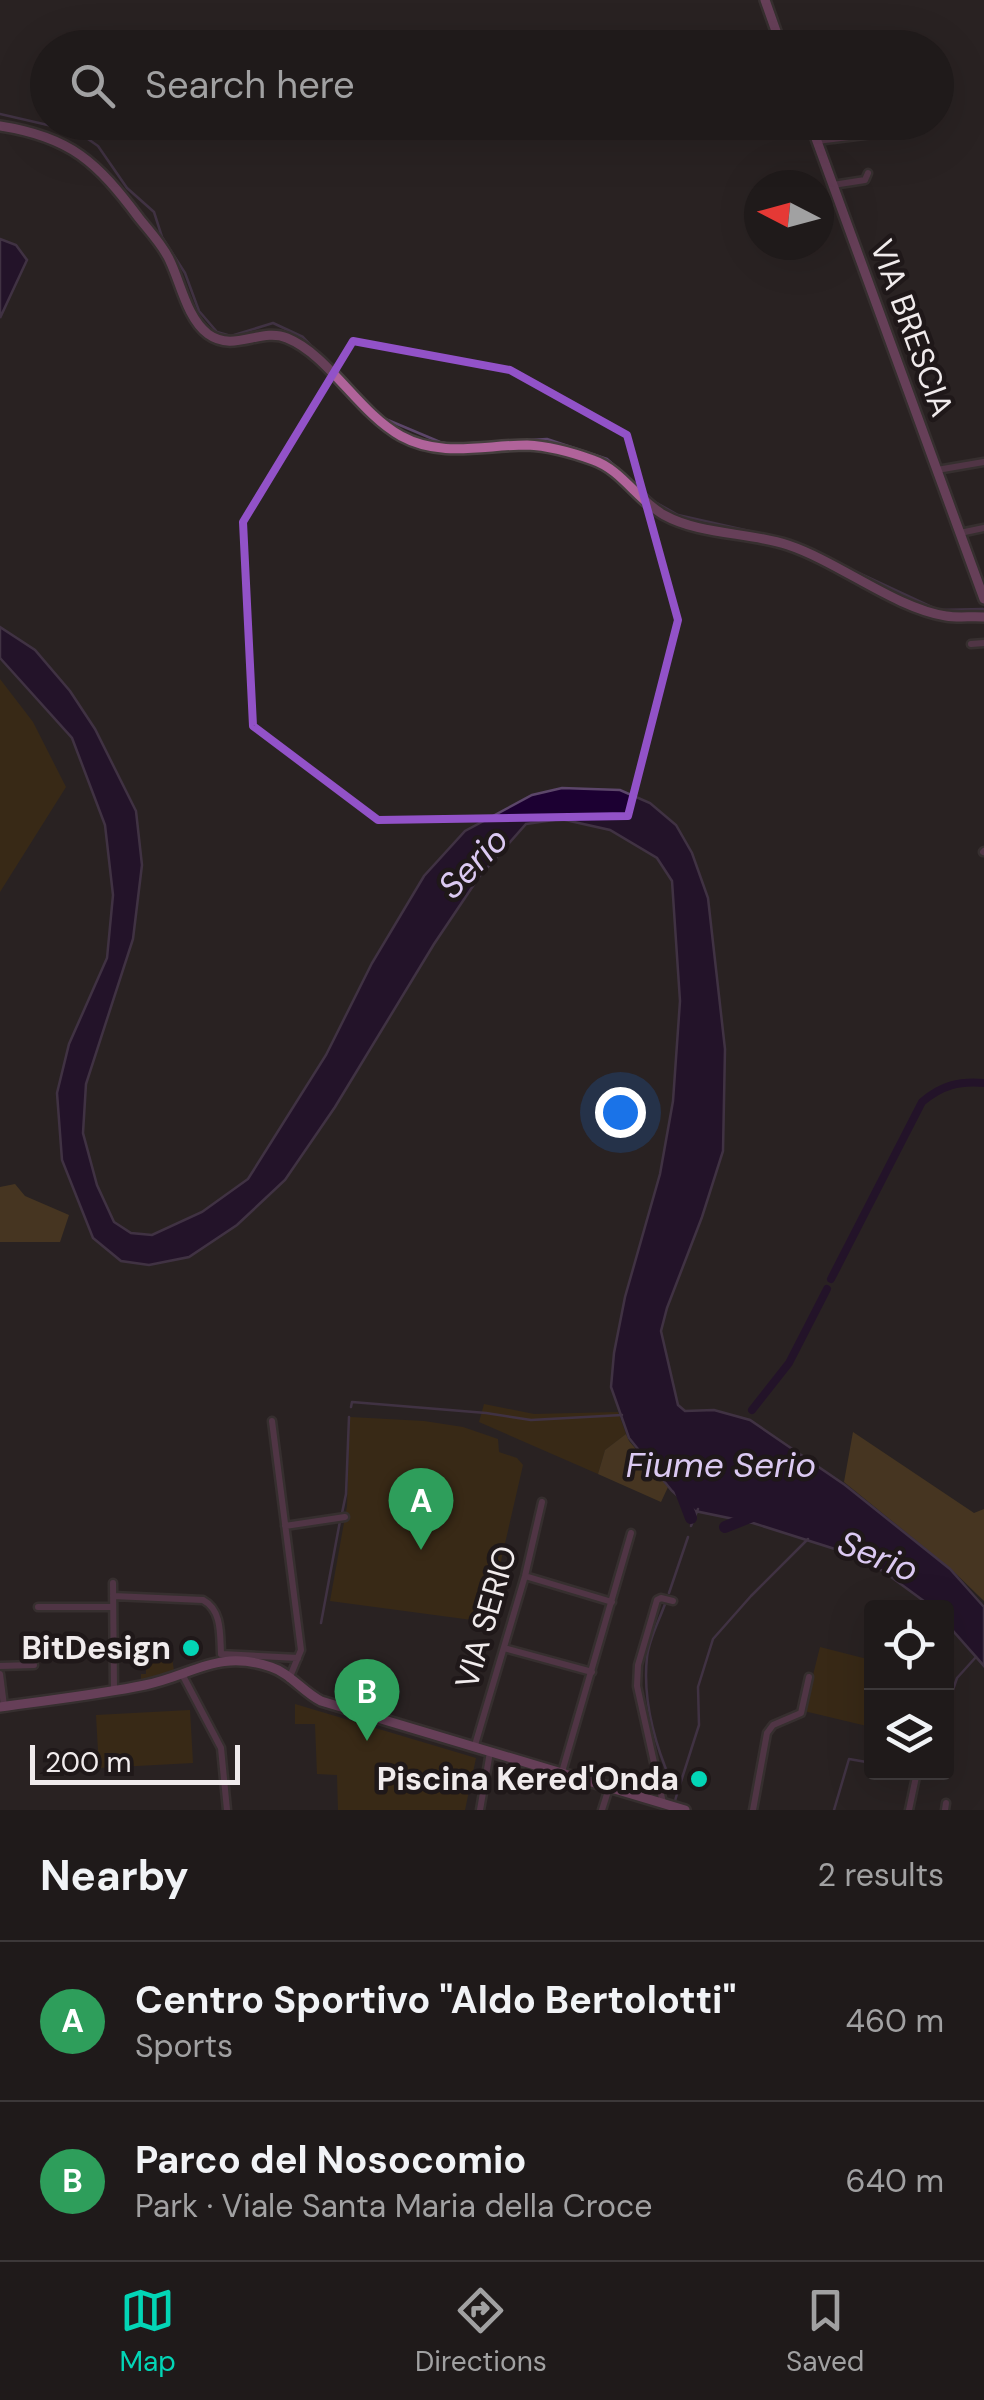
<!DOCTYPE html>
<html lang="en">
<head>
<meta charset="utf-8">
<style>
	:root { --surface:#1f1a1a; --page:#272323; --text:#f1f3f6; --muted:#a1a1a2; --line:#3c3839; --accent:#03d5b6 }
	body { margin:0; font-family:"DM Sans",sans-serif; background:var(--page); color:var(--text) }
	.controls { position:absolute; right:30px; bottom:30px; display:grid; overflow:hidden; border-radius:10px; box-shadow:0 10px 40px #0002 }
	.controls button { width:90px; height:90px; display:grid; place-items:center; padding:0; border:0; border-bottom:2px solid var(--line); background:var(--surface); color:var(--text); font:50px sans-serif }
	.compass { position:absolute; left:744px; top:170px; width:90px; height:90px; border-radius:50%; background:var(--surface); box-shadow:0 10px 40px #0002; rotate:276deg }
	.scale { position:absolute; left:30px; bottom:25px; width:210px; box-sizing:border-box; padding-left:10px; border:5px solid #f0ebec; border-top:0; font-size:28px; line-height:35px; white-space:nowrap; color:#f0ebec; -webkit-text-stroke:8px #1f1819; paint-order:stroke }
	.you { position:absolute; left:620px; top:1112px; width:35px; height:35px; margin:-25px; border:8px solid #fff; border-radius:50%; background:#1a73e8; box-shadow:0 0 0 15px #1a73e833 }
	.badge { display:grid; place-items:center; width:65px; height:65px; border-radius:50%; background:var(--accent); color:#fff; font-size:32px; font-weight:700 }
	.pin { position:absolute; translate:-50% -82px; filter:drop-shadow(0 2px 5px #0008) }
	.pin::after { content:''; position:absolute; top:52px; width:35px; height:30px; background:inherit; clip-path:polygon(0 0,100% 0,50% 100%) }
	.list { margin:0; padding:0; list-style:none }
	h2 { display:flex; justify-content:space-between; align-items:center; height:130px; margin:0; padding:0 40px; font-size:42px }
	h2 small { font-size:32px; font-weight:400; color:var(--muted) }
	.list li { display:grid; grid-template-columns:65px 1fr auto; gap:30px; align-items:center; box-sizing:border-box; height:160px; padding:0 40px; border-top:2px solid var(--line) }
	.list b { display:block; font-size:38px; white-space:nowrap }
	.list p { margin:0; font-size:32px; white-space:nowrap; color:var(--muted) }
	.list em { font-size:32px; font-style:normal; color:var(--muted) }
	.icon { flex:none; width:55px; height:55px; fill:none; stroke:currentColor; stroke-width:2; stroke-linecap:round; stroke-linejoin:round }
	.map { position:relative; flex:none; width:984px; height:1810px; overflow:hidden }
	.search { position:absolute; background:var(--surface); box-shadow:0 10px 40px #0002; left:30px; right:30px; top:30px; height:110px; display:flex; align-items:center; gap:25px; box-sizing:border-box; padding:0 35px; border-radius:55px; color:var(--muted); font-size:38px }
	.sheet { height:450px; background:var(--surface) }
	nav { display:flex; justify-content:space-around; align-items:center; box-sizing:border-box; height:140px; border-top:2px solid var(--line); background:var(--surface); font-size:28px; color:var(--muted) }
	nav a { display:grid; justify-items:center; gap:5px }
	nav .on { color:var(--accent) }
	.map>svg:first-child { display:block }
	.green { fill:#493208 }
	.forest { fill:#684d1f }
	.water { fill:#1c0032; stroke:#5c466a; stroke-width:2.5 }
	.lines { fill:none; stroke-linecap:round; stroke-linejoin:round }
	.stream { stroke:#5c466a; stroke-width:2.5 }
	.canal { stroke:#1c0032; stroke-width:8 }
	.river { stroke:#1c0032; stroke-width:12 }
	.street-casing { stroke:#453e3e; stroke-width:11 }
	.secondary-casing { stroke:#453e3e; stroke-width:14 }
	.street { stroke:#7e4d6f; stroke-width:6 }
	.secondary { stroke:#b0639a; stroke-width:9 }
	.marked { fill:none; stroke:#9252c8; stroke-width:8; stroke-linejoin:round }
	.poi-dot { fill:#03d5b6; stroke:#1f1819; stroke-width:4 }
	.labels { text-anchor:middle; stroke-width:9; stroke-linejoin:round; paint-order:stroke }
	.street-label { font-size:32px; fill:#f0ebec; stroke:#1f1819 }
	.poi-label { font-size:32px; font-weight:bold; fill:#f0ebec; stroke:#1f1819; text-anchor:end }
	.water-label { font-size:35px; font-style:italic; fill:#dbc9f2; stroke:#1f1819 }
</style>
</head>
<body>
<div class="map">
<svg width="984" height="1810" viewBox="0 0 984 1810">
	<rect width="100%" height="100%" fill="#292222"/>
	<path class="green" d="M0,679L33,722L66,787L0,892Z
		M484,1404L534,1414L618,1412L626,1434L605,1450L598,1474L479,1422Z
		M350,1417L424,1421L463,1427L498,1439L499,1452L517,1458L523,1465L487,1622L330,1601L347,1506Z
		M170,1643L174,1671L141,1681V1674H146V1658L142,1657L141,1649H154L155,1644Z
		M820,1647L871,1660V1727L804,1711Z
		M295,1704L476,1758L465,1810H338L337,1775L317,1774L315,1724H295Z
		M190,1710L193,1763L99,1768L96,1715Z"/>
	<path class="forest" d="M15,1184L25,1196L69,1215L60,1242H0V1187Z
		M853,1432L974,1513L984,1509V1601L950,1568L844,1482Z
		M626,1434L629,1441L668,1487L661,1502L598,1474L605,1450Z"/>
	<path class="water" d="M0,239L16,245L27,260L0,318Z
		M0,627L35,650L70,691L95,729L136,811L142,865L133,939L86,1084L83,1133L97,1185L114,1222L131,1233L152,1235L202,1212L248,1179L326,1055L372,963L424,876L465,831L532,795L562,788L620,790L650,803L676,825L692,853L708,898L725,1049L723,1151L702,1217L667,1308L661,1331L678,1405L685,1411L714,1410L750,1420L845,1485L950,1569L984,1607V1666L947,1624L946,1608L932,1607L883,1571L838,1550L753,1523L695,1511L672,1491L629,1438L611,1387L614,1353L625,1297L660,1174L673,1101L680,1001L672,881L657,858L610,830L561,819L526,824L479,877L434,944L335,1107L285,1180L237,1225L189,1257L149,1265L121,1261L93,1238L62,1160L57,1093L69,1044L107,958L113,895L105,825L72,738L0,658Z"/>
	<g class="lines">
		<path class="stream" d="M0,114L78,132L98,146L127,188L154,212L162,237L185,273L199,311L217,332L231,336L273,323L303,337L321,356
			M383,418L440,442L450,444
			M456,444L547,439L607,459L655,502L678,515L785,539L815,551
			M835,562L938,610L983,609
			M351,1407L352,1402L486,1413L531,1420L622,1415
			M342,1513L346,1494L349,1417
			M691,1526L698,1509
			M669,1593L688,1537
			M665,1604C659,1621 649,1639 647,1657C642,1703 657,1753 677,1794L674,1804
			M321,1623L340,1521
			M946,1710L957,1678L976,1657
			M902,1772L912,1776
			M922,1778L929,1772
			M677,1794L699,1725L698,1687L713,1639L751,1596L808,1539
			M834,1810L849,1759L872,1763"/>
		<path class="canal" d="M831,1279L922,1102C942,1085 959,1081 984,1083
			M752,1410L789,1363L827,1289"/>
		<path class="river" d="M678,1484L691,1518
			M725,1527L755,1515"/>
		<defs>
			<path id="street" d="M817,141L920,128
				M833,185L865,180L868,173
				M937,470L984,462
				M960,533L984,528
				M971,644L984,643
				M983,852L984,851
				M272,1421L301,1650L289,1679
				M285,1526L345,1517
				M525,1576L612,1602
				M113,1583L114,1690
				M113,1596L203,1600C222,1610 220,1634 221,1654L298,1658
				M38,1607H113
				M504,1648L592,1672
				M0,1666L34,1665
				M0,1674L4,1706
				M182,1674L221,1748L227,1810
				M475,1745L525,1576L542,1502
				M562,1772L631,1533
				M663,1803L637,1686L638,1665L657,1600L661,1598L673,1601
				M480,1810L490,1752
				M602,1810L609,1788
				M753,1810L767,1733L773,1725L801,1713L809,1677
				M909,1810L917,1772
				M945,1810L946,1803"/>
			<path id="secondary" d="M765,0L782,48
				M810,122L984,599
				M0,126C71,137 97,162 139,218C150,232 163,245 170,261C181,284 187,318 208,334C234,353 261,327 287,338C329,355 358,412 401,436C441,458 484,445 527,445C550,446 571,452 593,460C622,470 637,500 664,515C700,535 749,532 788,545C839,562 895,608 946,616C958,618 972,616 984,617
				M0,1707C48,1700 97,1695 145,1685C193,1675 218,1649 271,1667C290,1673 303,1692 321,1701L685,1810"/>
		</defs>
		<use href="#street" class="street-casing"/>
		<use href="#secondary" class="secondary-casing"/>
		<use href="#street" class="street"/>
		<use href="#secondary" class="secondary"/>
	</g>
	<path d="M0 0H984V1810H0ZM353,341L510,370L627,435L678,620L628,816L378,820L253,726L243,522Z" fill="#292222" fill-opacity=".55" fill-rule="evenodd"/>
	<path class="marked" d="M353,341L510,370L627,435L678,620L628,816L378,820L253,726L243,522Z"/>
	<g class="poi-dot">
		<circle cx="191" cy="1648" r="10"/>
		<circle cx="699" cy="1779" r="10"/>
	</g>
	<g class="labels">
		<g class="street-label">
			<text transform="translate(912 328) rotate(70)" y="11">VIA BRESCIA</text>
			<text transform="translate(486 1617) rotate(-74)" y="11">VIA SERIO</text>
		</g>
		<g class="poi-label">
			<text x="171" y="1659">BitDesign</text>
			<text x="679" y="1790">Piscina Kered'Onda</text>
		</g>
		<g class="water-label">
			<text transform="translate(473 863) rotate(-46)" y="12">Serio</text>
			<text x="721" y="1477">Fiume Serio</text>
			<text transform="translate(878 1556) rotate(22)" y="12">Serio</text>
		</g>
	</g>
</svg>
<div class="controls">
<button><svg class="icon" aria-label="locate" viewBox="0 0 24 24"><circle cx="12" cy="12" r="6"/><path d="M12 2v4M12 18v4M2 12h4M18 12h4"/></svg></button>
<button><svg class="icon" aria-label="layers" viewBox="0 0 24 24"><path d="M12 4l9 5-9 5-9-5zM3 14l9 5 9-5"/></svg></button>
</div>
<svg class="compass" viewBox="-18 -18 36 36"><path d="M0-13l5 13h-10z" fill="#e53935"/><path d="M0 13l5-13h-10z" fill="#a1a1a2"/></svg>
<div class="scale">200 m</div>
<div class="you"></div>
<div class="pin badge" style="left:421px;top:1550px;background:#2e9e5b">A</div>
<div class="pin badge" style="left:367px;top:1741px;background:#2e9e5b">B</div>
<div class="search"><svg class="icon" aria-label="search" viewBox="0 0 24 24"><circle cx="10" cy="10" r="6"/><path d="M15 15l6 6"/></svg>Search here</div>
</div>
<section class="sheet">
<h2>Nearby<small>2 results</small></h2>
<ul class="list">
<li><span class="badge" style="background:#2e9e5b">A</span><div><b>Centro Sportivo &quot;Aldo Bertolotti&quot;</b><p>Sports</p></div><em>460 m</em></li>
<li><span class="badge" style="background:#2e9e5b">B</span><div><b>Parco del Nosocomio</b><p>Park · Viale Santa Maria della Croce</p></div><em>640 m</em></li>
</ul>
</section>
<nav>
<a class="on"><svg class="icon" aria-label="map" viewBox="0 0 24 24"><path d="M3 6l6-2 6 2 6-2v14l-6 2-6-2-6 2zM9 4v14M15 6v14"/></svg>Map</a>
<a><svg class="icon" aria-label="directions" viewBox="0 0 24 24"><path d="M12 3l9 9-9 9-9-9zM9 14v-3h6M13 9l2 2-2 2"/></svg>Directions</a>
<a><svg class="icon" aria-label="saved" viewBox="0 0 24 24"><path d="M7 4h10v16l-5-4-5 4z"/></svg>Saved</a>
</nav>
</body>
</html>
